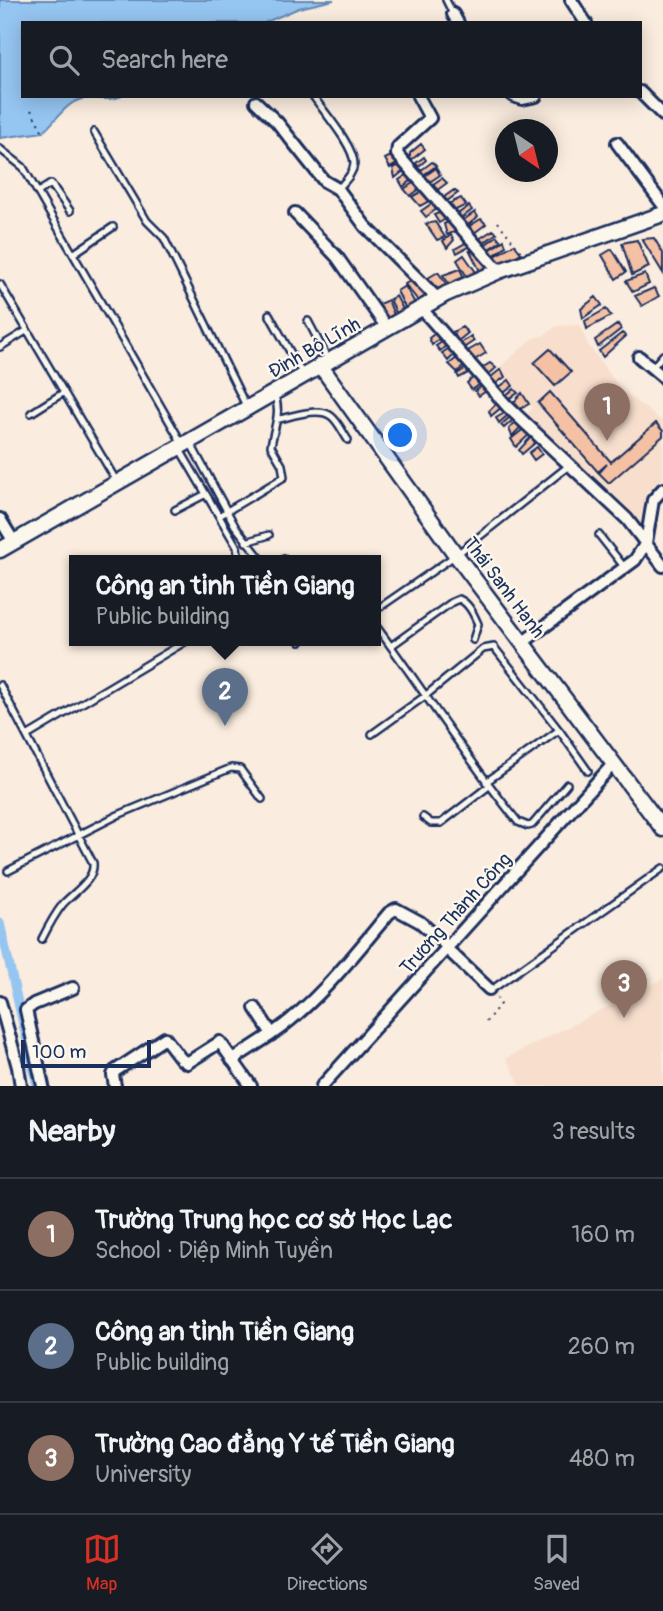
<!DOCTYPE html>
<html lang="en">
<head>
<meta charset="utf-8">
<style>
	:root { --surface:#171b24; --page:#20242c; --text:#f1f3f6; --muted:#9ea1a6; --line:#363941; --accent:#d93025 }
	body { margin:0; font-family:Pangolin,sans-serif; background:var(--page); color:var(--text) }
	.compass { position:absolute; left:495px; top:119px; width:63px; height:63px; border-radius:50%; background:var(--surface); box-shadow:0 4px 18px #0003; rotate:145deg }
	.scale { position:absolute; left:21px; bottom:18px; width:130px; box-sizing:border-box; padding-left:7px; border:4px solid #1b2f5e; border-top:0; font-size:19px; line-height:24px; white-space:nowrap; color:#1b2f5e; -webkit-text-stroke:5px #fbf7ec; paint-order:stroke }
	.you { position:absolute; left:401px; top:436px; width:24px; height:24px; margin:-18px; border:5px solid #fff; border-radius:50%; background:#1a73e8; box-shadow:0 0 0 10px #1a73e833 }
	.badge { display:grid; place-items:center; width:46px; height:46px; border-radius:50%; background:var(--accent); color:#fff; font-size:23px; font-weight:700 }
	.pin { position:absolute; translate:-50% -58px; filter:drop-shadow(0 2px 4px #0008) }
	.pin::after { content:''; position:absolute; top:37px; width:24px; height:21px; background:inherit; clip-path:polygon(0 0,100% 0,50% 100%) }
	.popup { position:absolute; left:69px; top:555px; width:312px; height:91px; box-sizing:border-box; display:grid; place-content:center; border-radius:0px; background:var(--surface); filter:drop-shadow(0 2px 5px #0005); font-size:23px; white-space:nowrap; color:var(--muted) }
	.popup b { font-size:26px; color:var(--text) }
	.popup::after { content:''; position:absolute; left:50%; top:100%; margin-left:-14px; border:14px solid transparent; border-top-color:var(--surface) }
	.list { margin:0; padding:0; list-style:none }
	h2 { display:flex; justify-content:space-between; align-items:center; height:91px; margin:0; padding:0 28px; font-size:30px }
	h2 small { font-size:23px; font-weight:400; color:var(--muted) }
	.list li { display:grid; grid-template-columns:46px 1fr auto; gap:21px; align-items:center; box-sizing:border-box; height:112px; padding:0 28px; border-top:2px solid var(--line) }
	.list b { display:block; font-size:26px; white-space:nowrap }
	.list p { margin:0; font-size:23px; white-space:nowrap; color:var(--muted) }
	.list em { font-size:23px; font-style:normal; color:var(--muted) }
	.icon { flex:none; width:38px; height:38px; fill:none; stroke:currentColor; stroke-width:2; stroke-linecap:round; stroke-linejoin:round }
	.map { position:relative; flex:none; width:663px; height:1086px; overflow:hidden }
	.search { position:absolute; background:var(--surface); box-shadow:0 4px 18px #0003; left:21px; right:21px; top:21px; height:77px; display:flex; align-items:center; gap:18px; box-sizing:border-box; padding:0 24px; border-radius:0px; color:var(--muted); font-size:26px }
	.sheet { height:427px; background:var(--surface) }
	nav { display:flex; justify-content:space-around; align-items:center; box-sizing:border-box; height:98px; border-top:2px solid var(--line); background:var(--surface); font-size:19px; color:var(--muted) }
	nav a { display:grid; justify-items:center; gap:4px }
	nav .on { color:var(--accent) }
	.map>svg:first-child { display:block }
	.built { fill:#f8dfcd }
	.water { fill:#95c5f1; stroke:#6489b6; stroke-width:2 }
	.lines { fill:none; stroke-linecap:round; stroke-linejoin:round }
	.canal { stroke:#95c5f1; stroke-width:9 }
	.building { fill:#f4c1a4; stroke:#1b2f5e; stroke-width:2 }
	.lane-casing { stroke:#1b2f5e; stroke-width:10 }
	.street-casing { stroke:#1b2f5e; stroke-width:16 }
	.secondary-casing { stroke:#1b2f5e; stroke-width:19 }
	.path { stroke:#1b2f5e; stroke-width:2; stroke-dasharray:2 5; stroke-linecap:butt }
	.lane { stroke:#fbf7ec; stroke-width:5 }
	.street { stroke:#fbf7ec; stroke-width:10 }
	.secondary { stroke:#fbf7ec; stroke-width:14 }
	.labels { text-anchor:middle; stroke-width:5; stroke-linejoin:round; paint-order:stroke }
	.street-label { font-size:19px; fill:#1b2f5e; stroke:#fbf7ec }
</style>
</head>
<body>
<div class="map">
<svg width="663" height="1086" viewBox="0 0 663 1086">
	<rect width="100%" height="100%" fill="#faecde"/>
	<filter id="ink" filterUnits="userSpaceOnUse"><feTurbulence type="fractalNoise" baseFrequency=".0143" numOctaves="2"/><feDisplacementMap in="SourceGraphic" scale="14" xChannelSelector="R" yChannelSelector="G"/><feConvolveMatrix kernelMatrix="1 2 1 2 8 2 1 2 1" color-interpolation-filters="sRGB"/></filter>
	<g filter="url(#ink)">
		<path class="built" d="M580,325L587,343L621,390L663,422V478L646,493L639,531L631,519L596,481L524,418L533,408L498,369L533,338L542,336L557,326Z
			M663,979V1086H521L506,1058Z"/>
		<path class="water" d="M0,0H334L299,8L264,23H23V96H122C108,102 96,97 82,99C65,103 56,121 43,132L0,138Z"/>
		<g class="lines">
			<path class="canal" d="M0,923L37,1086"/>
		</g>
		<path class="building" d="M421,144L425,149L410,161V153Z
			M395,154L400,162L390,168L385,159Z
			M424,157L426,160L418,167L416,163Z
			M432,162L436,166L422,176L420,171Z
			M403,164L406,169L395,178L393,168Z
			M436,168L440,175L428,183L422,178Z
			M408,174L412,180L403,187L399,180Z
			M442,178L447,183L436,191L433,184Z
			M416,181L421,188L410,196L404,189Z
			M426,189L433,199L420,206L412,197Z
			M454,190L458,193L447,201L444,197Z
			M461,198L466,205L454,211L448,204Z
			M434,202L438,208L426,217L421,211Z
			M469,206L472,210L459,220L455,216Z
			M444,211L449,217L439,223L434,215Z
			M475,212L478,217L464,228L462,221Z
			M481,219L486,224L473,234L468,227Z
			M452,220L459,230L447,235L444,224Z
			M435,222L445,237L437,240L426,224Z
			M493,230L497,233L482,244L479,239Z
			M451,235L454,240L447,248L443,241Z
			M497,236L501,241L487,250L486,244Z
			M654,238L663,253V273L642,239Z
			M504,240L506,246L492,257L487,252Z
			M637,240L649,267L632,275L622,243Z
			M469,241L472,245L457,253L455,249Z
			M514,244L521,253L497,267L494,257Z
			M612,249L626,272L616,279L602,255Z
			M470,251H479L490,266L480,271Z
			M464,255L478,275L470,282L457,260Z
			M460,269L465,280L451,287L443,275Z
			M438,272L447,285L436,290L428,278Z
			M645,274L649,284L633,292L626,281Z
			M414,279L430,297L420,303L405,284Z
			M405,286L416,305L406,309L397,291Z
			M654,288L659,296L642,306L635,296Z
			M396,296L404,311L397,315L390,299Z
			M596,297L602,305L583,318L581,309Z
			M388,300L394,315L388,321L379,304Z
			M606,309L611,316L587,329L585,321Z
			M618,324L621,329L598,347L595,340Z
			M462,327L468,333L458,341L453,332Z
			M438,331L442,336L432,345L429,338Z
			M622,333L626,336L603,357L599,351Z
			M471,336L474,341L462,349L458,345Z
			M445,340L448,344L440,351L436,346Z
			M480,344L486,353L473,361L466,352Z
			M452,346L457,352L448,361L442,353Z
			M550,349L571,372L555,386L534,363Z
			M461,355L467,364L457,372L449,364Z
			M490,363L496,368L487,376L482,368Z
			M468,367L472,371L459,378L457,374Z
			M501,369L505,377L494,385L491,377Z
			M476,375L483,382L472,390L467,383Z
			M509,380L513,386L502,394L498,388Z
			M484,384L489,389L479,396L475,391Z
			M514,389L518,393L508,399L506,395Z
			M550,392L611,462L656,423L663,431V436L609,483L599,473L607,464L598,472L538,403Z
			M522,393L529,404L520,409L514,402Z
			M499,401L503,406L491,416L489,411Z
			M506,412L508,415L499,423L496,418Z
			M511,416L514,419L504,428L501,425Z
			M516,421L521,427L512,436L509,429Z
			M526,427L531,433L516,447L511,439Z
			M532,436L535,443L522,454L519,450Z
			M537,447L542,454L534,460L529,453Z"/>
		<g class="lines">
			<defs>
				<path id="lane" d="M446,0L453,14
					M313,96C324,112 354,146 354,164C353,174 345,181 339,188
					M94,132L147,221L164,238L247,408
					M0,149L23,167L183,445
					M38,192L51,184L70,211
					M73,254L113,227
					M0,284L117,482
					M269,314L303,375
					M308,321L328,359
					M0,347L26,331
					M652,368L663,355
					M31,413L63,393
					M279,419C293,416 319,407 331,416C338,421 343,433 348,440
					M191,444L235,526L262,560
					M179,448L237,547L239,560
					M175,510L206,494
					M219,516L284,477L282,465L271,446C274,426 282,413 274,393
					M599,535L625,568
					M246,542L269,535
					M284,560V559
					M376,610L456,555L571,464
					M376,626C424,691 467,759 518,822L528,826L532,825L567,784
					M299,640L300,642
					M391,646L452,602L459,599C469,603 474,615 478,624L473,640
					M0,685L93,863C95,880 74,892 63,904C55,914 48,927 42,939
					M559,730L588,771
					M372,734L425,696L483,649L494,647L559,730L486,782
					M27,736L188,640
					M423,817L431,823H441L489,786
					M8,871L118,815L231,768L240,769L262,799
					M494,988L663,868"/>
				<path id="street" d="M571,0L586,23
					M453,14L458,23
					M640,92L663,115
					M418,96L430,118L398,147L397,154L499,271
					M513,96L522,99L536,96
					M256,102L277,122L324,181L338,189L365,226L438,299
					M617,143L663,205
					M295,213L337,257L387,328
					M421,308L507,406L627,519L663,566
					M639,357L663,377
					M0,519L14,542
					M522,643L635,560L646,543L653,500L663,489
					M447,949L489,989
					M0,1002L18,1067L21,1086
					M255,1008L272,1034C318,1002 353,956 389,913L396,909L420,922L448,947
					M232,1060L272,1034
					M43,1086L26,1010L34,1004L73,988
					M115,1086L113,1075L115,1071L165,1038L181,1059L187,1063L220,1042L251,1086
					M322,1086L614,763"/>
				<path id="secondary" d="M320,365L456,555L663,829
					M0,550L446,294L499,271L663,214"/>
			</defs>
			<use href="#lane" class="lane-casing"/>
			<use href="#street" class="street-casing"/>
			<use href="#secondary" class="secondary-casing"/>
			<path class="path" d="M31,110L43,132
				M498,222L521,252
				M486,1022L500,1004L495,995"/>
			<use href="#lane" class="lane"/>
			<use href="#street" class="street"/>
			<use href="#secondary" class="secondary"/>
		</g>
	</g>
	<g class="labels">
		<g class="street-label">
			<text transform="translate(314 347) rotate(-30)" y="7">Đinh Bộ Lĩnh</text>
			<text transform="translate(505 587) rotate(53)" y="7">Thái Sanh Hạnh</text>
			<text transform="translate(455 913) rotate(-48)" y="7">Trương Thành Công</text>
		</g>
	</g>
</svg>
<svg class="compass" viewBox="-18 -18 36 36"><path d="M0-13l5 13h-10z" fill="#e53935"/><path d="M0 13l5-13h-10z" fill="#9ea1a6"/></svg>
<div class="scale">100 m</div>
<div class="you"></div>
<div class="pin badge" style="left:607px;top:441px;background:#8d6e63">1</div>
<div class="pin badge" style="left:225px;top:726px;background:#5c6f8a">2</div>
<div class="popup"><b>Công an tỉnh Tiền Giang</b>Public building</div>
<div class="pin badge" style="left:624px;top:1018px;background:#8d6e63">3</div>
<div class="search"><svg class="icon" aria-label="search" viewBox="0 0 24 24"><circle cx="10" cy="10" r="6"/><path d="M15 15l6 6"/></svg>Search here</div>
</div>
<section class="sheet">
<h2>Nearby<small>3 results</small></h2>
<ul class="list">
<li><span class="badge" style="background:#8d6e63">1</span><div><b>Trường Trung học cơ sở Học Lạc</b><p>School · Diệp Minh Tuyền</p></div><em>160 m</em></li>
<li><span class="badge" style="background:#5c6f8a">2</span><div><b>Công an tỉnh Tiền Giang</b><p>Public building</p></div><em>260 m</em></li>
<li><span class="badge" style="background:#8d6e63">3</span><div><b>Trường Cao đẳng Y tế Tiền Giang</b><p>University</p></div><em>480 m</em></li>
</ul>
</section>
<nav>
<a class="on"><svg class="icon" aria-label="map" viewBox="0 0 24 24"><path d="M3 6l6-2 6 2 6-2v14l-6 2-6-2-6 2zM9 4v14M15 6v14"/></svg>Map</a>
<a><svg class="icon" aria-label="directions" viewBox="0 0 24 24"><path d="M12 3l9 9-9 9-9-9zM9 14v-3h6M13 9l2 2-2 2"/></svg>Directions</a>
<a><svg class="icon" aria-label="saved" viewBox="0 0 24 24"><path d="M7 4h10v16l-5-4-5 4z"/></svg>Saved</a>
</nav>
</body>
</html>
